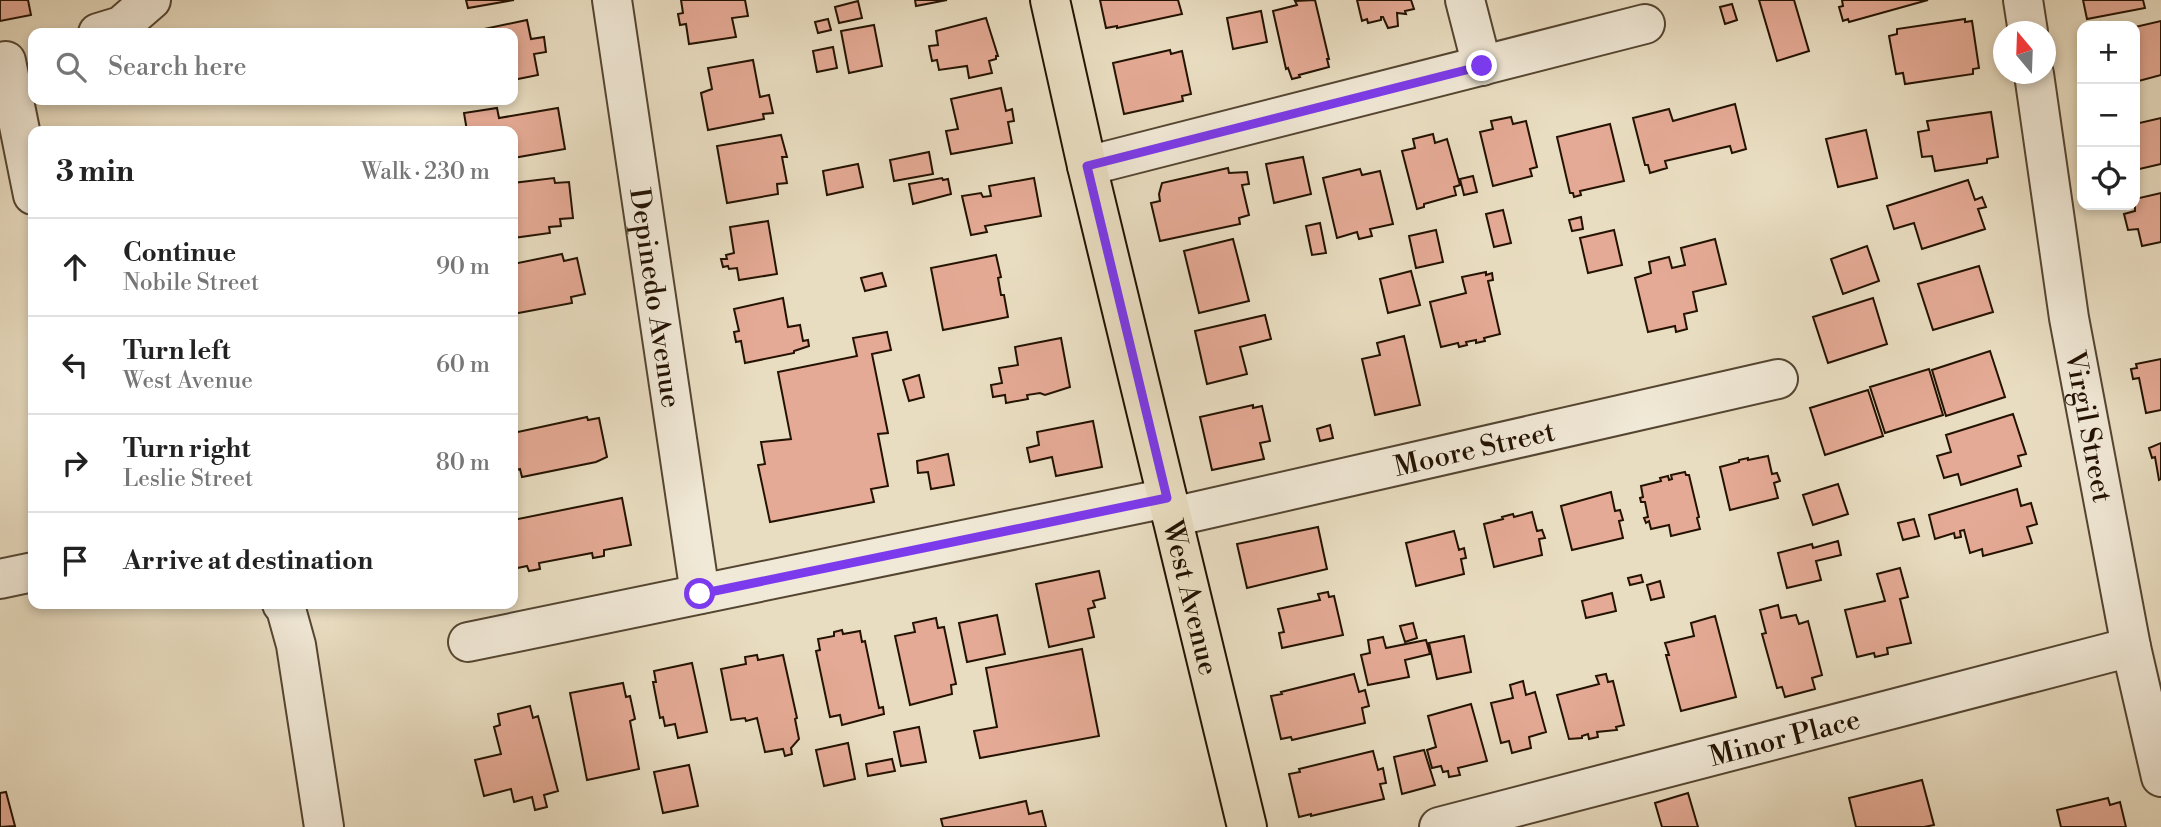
<!DOCTYPE html>
<html lang="en">
<head>
<meta charset="utf-8">
<style>
	:root { --surface:#fff; --page:#f6f6f6; --text:#222; --muted:#767676; --line:#e0e0e0 }
	body { margin:0; font-family:"Libre Bodoni",serif; background:var(--page); color:var(--text) }
	.controls { position:absolute; right:21px; top:21px; display:grid; overflow:hidden; border-radius:14px; box-shadow:0 4px 10px #0003 }
	.controls button { width:63px; height:63px; display:grid; place-items:center; padding:0; border:0; border-bottom:2px solid var(--line); background:var(--surface); color:var(--text); font:35px sans-serif }
	.compass { position:absolute; left:1993px; top:21px; width:63px; height:63px; border-radius:50%; background:var(--surface); box-shadow:0 4px 10px #0003; rotate:341deg }
	.stop { position:absolute; width:21px; height:21px; margin:-16px; border:5px solid #7c3aed; border-radius:50%; background:#fff }
	.stop.end { background:#7c3aed; border-color:#fff; box-shadow:0 2px 7px #0008 }
	.list { margin:0; padding:0; list-style:none }
	h2 { display:flex; justify-content:space-between; align-items:center; height:91px; margin:0; padding:0 28px; font-size:30px }
	h2 small { font-size:23px; font-weight:400; color:var(--muted) }
	.list li { display:grid; grid-template-columns:46px 1fr auto; gap:21px; align-items:center; box-sizing:border-box; height:98px; padding:0 28px; border-top:2px solid var(--line) }
	.list b { display:block; font-size:26px; white-space:nowrap }
	.list p { margin:0; font-size:23px; white-space:nowrap; color:var(--muted) }
	.list em { font-size:23px; font-style:normal; color:var(--muted) }
	.icon { flex:none; width:38px; height:38px; fill:none; stroke:currentColor; stroke-width:2; stroke-linecap:round; stroke-linejoin:round }
	.map { position:relative; flex:none; width:2161px; height:827px; overflow:hidden }
	.search { position:absolute; background:var(--surface); box-shadow:0 4px 10px #0003; left:28px; top:28px; width:490px; height:77px; display:flex; align-items:center; gap:18px; box-sizing:border-box; padding:0 24px; border-radius:14px; color:var(--muted); font-size:26px }
	.panel { position:absolute; background:var(--surface); box-shadow:0 4px 10px #0003; left:28px; top:126px; width:490px; height:483px; border-radius:14px }
	.map>svg:first-child { display:block }
	.building { fill:#e5aa95; stroke:#231201; stroke-width:2 }
	.lines { fill:none; stroke-linecap:round; stroke-linejoin:round }
	.minor-casing { stroke:#544531; stroke-width:42 }
	.major-casing { stroke:#231201; stroke-width:42 }
	.minor { stroke:#f1e9d7; stroke-width:38 }
	.major { stroke:#e9ddc1; stroke-width:38 }
	.route { stroke:#7c3aed; stroke-width:9 }
	.labels { text-anchor:middle; stroke-width:6; stroke-linejoin:round; paint-order:stroke }
	.street-label { font-size:28px; fill:#231201; stroke:#f1e9d7 }
</style>
</head>
<body>
<div class="map">
<svg width="2161" height="827" viewBox="0 0 2161 827">
	<rect width="100%" height="100%" fill="#e9ddc1"/>
	<filter id="stains"><feTurbulence type="fractalNoise" baseFrequency=".00286" numOctaves="4"/><feColorMatrix values="0 0 0 0 .2 0 0 0 0 .09 0 0 0 0 .02 0 0 0 .5 -.17"/></filter>
	<radialGradient id="worn" r=".72"><stop offset=".6" stop-color="#630" stop-opacity="0"/><stop offset="1" stop-color="#630" stop-opacity=".3"/></radialGradient>
	<path class="building" d="M0,0H28L31,15L0,21Z
		M466,0H514L468,8Z
		M681,0H745L748,16L732,18L736,37L689,44L686,24L680,25L678,14L683,13Z
		M915,0H947L916,6Z
		M1100,0H1178L1182,14L1117,28V26L1106,28Z
		M1315,0L1329,59H1327L1329,67L1299,75L1300,77L1292,79L1288,68L1286,69L1273,11L1297,5L1295,1Z
		M1357,0H1411L1414,9L1405,11L1406,14L1397,13L1398,26L1388,28L1383,17H1381V20L1368,23L1367,19L1362,21Z
		M1759,0H1794L1809,51L1777,61Z
		M1842,0H1928L1849,22L1848,19L1843,21L1839,7L1843,6Z
		M2083,0H2143L2145,8L2087,19Z
		M858,1L862,18L839,23L835,7Z
		M1732,4L1737,20L1725,24L1720,7Z
		M1261,11L1267,42L1233,49L1227,18Z
		M986,18L998,56H996V59L989,61L992,73L969,78L967,66L939,70L937,60L932,61L929,46L938,45L936,31Z
		M828,19L831,30L818,33L815,22Z
		M1965,19V22L1972,21L1979,68L1973,69V74L1905,84L1903,73L1896,74L1889,36L1897,34V29Z
		M527,20L531,39L544,37L546,52L534,54L538,75L513,80V33L470,32Z
		M2161,21V75L2135,82V27Z
		M874,25L882,66L849,73L841,31Z
		M833,47L837,68L817,72L813,51Z
		M1170,50L1171,54L1182,51L1191,94L1182,96L1183,101L1124,114L1113,63Z
		M753,60L760,97L769,95L773,113L763,114L764,119L708,130L701,93L712,89L708,68Z
		M1001,88L1006,111L1012,109L1014,121L1008,122L1012,143L951,154L946,131L958,129L951,99Z
		M1735,104L1746,149L1732,153L1730,146L1665,161L1667,168L1650,173L1648,165H1645L1633,118L1669,109L1673,121Z
		M497,108L499,118L558,108L565,149L513,158V131H467L464,113Z
		M1991,112L1998,157L1987,159V163L1935,171L1932,156L1922,157L1918,132L1929,130L1927,121Z
		M1511,117L1513,124L1526,121L1537,167L1530,169L1532,176L1493,186L1480,132L1493,129L1491,121Z
		M2161,118V164L2135,170V124Z
		M1610,124L1624,181L1580,191L1581,195L1574,197L1573,193H1570L1557,137Z
		M1866,130L1877,178L1838,187L1826,139Z
		M1433,134L1435,143L1447,139L1460,185L1454,187L1456,195L1424,204V207L1417,209L1402,151L1415,148L1413,139Z
		M781,135L787,157H782L787,183L777,184L778,194L727,203L717,146Z
		M929,152L933,174L894,181L890,160Z
		M1303,157L1311,194L1274,203L1266,164Z
		M858,164L863,187L827,195L823,171Z
		M1228,168L1229,173L1247,172L1249,184L1242,185L1249,215L1239,218L1240,224L1160,241L1151,203L1160,201L1159,194L1162,183Z
		M1360,169L1362,175L1380,171L1393,224L1370,229L1372,236L1359,239L1357,232L1337,238L1323,178Z
		M1473,176L1477,192L1464,195L1460,179Z
		M554,178L555,183L569,182L573,218L560,219L561,226L549,227L550,233L513,238V183Z
		M942,178L943,180L948,179L951,194L913,204L909,184Z
		M1034,178L1041,216L985,226L987,232L971,235L962,196L981,193L983,197L991,196L989,186Z
		M1968,180L1975,200L1982,197L1986,207L1978,209L1985,229L1922,249L1914,223L1894,229L1887,206Z
		M2161,193V242L2142,246L2138,229L2128,230L2124,214L2135,211V199Z
		M1503,210L1511,243L1494,247L1486,214Z
		M1581,217L1583,229L1572,231L1569,220Z
		M768,221L777,274L739,280L737,268L729,269L728,266L723,267L721,259H727L726,255L734,253L730,227Z
		M1320,223L1326,253L1312,255L1306,226Z
		M1436,230L1443,262L1416,268L1409,236Z
		M1614,230L1622,265L1588,273L1580,238Z
		M1233,239L1249,301L1199,313L1184,251Z
		M1715,239L1726,284L1693,292L1697,311L1684,314L1687,329L1676,332L1675,326L1648,332L1635,278L1651,273L1649,262L1669,257L1672,268L1685,265L1681,248Z
		M1867,246L1879,281L1843,294L1831,259Z
		M562,254L564,261L577,258L585,294L571,297L572,303L513,314V264Z
		M996,255L1001,277L998,278L1001,295H1004L1008,317L943,330L931,268Z
		M1979,266L1993,312L1933,330L1918,284Z
		M1411,271L1420,305L1388,313L1380,279Z
		M1486,272V275L1492,273L1493,280L1488,281L1500,334L1484,338L1485,341L1476,343V340L1466,342L1467,345L1459,347L1458,343L1441,347L1430,302L1466,293L1462,277Z
		M882,273L886,286L865,291L861,278Z
		M783,298L788,327L800,325L803,341L808,340L809,346L794,351V353L745,363L741,341L736,342L734,332L739,331L734,309Z
		M1873,298L1887,344L1828,363L1813,317Z
		M1265,315L1271,339L1240,347L1247,374L1207,384L1195,331Z
		M887,332L891,350L872,354L888,433L878,434L888,486L871,489L874,502L770,522L758,465L765,464L761,442L791,439L778,372L857,356L853,338Z
		M1404,336L1420,405L1375,415L1362,359L1380,355L1377,343Z
		M1061,338L1070,387L1045,395L1040,393L1027,395L1028,399L1006,403L1005,395L993,397L991,385L1002,383L999,368L1018,365L1015,347Z
		M1990,351L2005,397L1946,416L1932,370Z
		M2161,359V410L2146,413L2139,378L2133,379L2131,369L2137,368L2136,364Z
		M1929,369L1943,415L1885,433L1870,387Z
		M919,375L924,397L909,401L903,380Z
		M1868,390L1883,436L1825,455L1810,408Z
		M1253,405V408L1262,406L1270,441L1260,443L1264,459L1212,470L1200,417Z
		M2013,414L2026,454L2018,456L2021,466L1961,485L1958,474L1944,478L1937,456L1951,452L1946,435Z
		M587,417L588,420L599,418L607,457L596,462L522,477L520,469L513,471V433Z
		M1093,421L1102,467L1056,476L1052,457L1030,462L1027,448L1039,445L1037,432Z
		M1330,425L1333,438L1320,441L1317,429Z
		M2161,443V479L2159,480L2155,457L2152,458L2149,448Z
		M948,454L954,485L931,489L928,472L918,473L917,461Z
		M1768,456L1772,474L1777,473L1780,481L1774,483L1778,498L1730,510L1720,467L1739,462V460L1748,458V460Z
		M1685,472L1686,475H1689L1699,517L1697,518L1700,529L1671,536L1669,525L1651,529L1649,521L1646,523L1644,518L1648,517L1645,502H1641L1640,498L1643,497L1641,486L1661,481L1660,478L1668,476L1669,480L1672,479L1671,475Z
		M1838,484L1848,514L1813,525L1803,495Z
		M2017,489L2021,506L2031,503L2037,524L2027,527L2032,543L1983,556L1982,549L1970,553L1964,530L1960,531L1961,537L1955,538L1954,533L1935,539L1929,515Z
		M1611,492L1615,511L1620,510L1623,520L1619,521L1623,538L1572,550L1561,506Z
		M622,498L631,545L604,550V556L593,558L592,553L539,563L540,569L529,571L527,566L513,569V520Z
		M1532,512L1537,531L1542,530L1545,538L1539,539L1542,555L1494,567L1484,524L1503,519L1502,517L1513,514L1514,517Z
		M1914,519L1919,536L1903,540L1898,523Z
		M1318,527L1327,569L1247,588L1237,544Z
		M1454,531L1459,550L1464,548L1466,558L1461,559L1464,574L1416,586L1406,543Z
		M1838,541L1841,555L1816,561L1821,580L1787,588L1778,553L1812,544L1813,548Z
		M1900,568L1908,597L1900,599L1911,643L1887,648L1888,654L1875,657L1874,653L1857,657L1845,610L1885,601L1877,574Z
		M1099,571L1105,598L1093,601L1095,607L1088,609L1094,637L1049,647L1036,584Z
		M1641,575L1643,582L1630,585L1628,578Z
		M1660,581L1664,597L1651,600L1647,585Z
		M1328,592L1329,597L1334,596L1343,635L1282,648L1279,633L1284,632L1278,609L1320,600L1318,594Z
		M1612,593L1616,611L1586,618L1582,601Z
		M1778,605L1781,618L1796,615L1799,624L1808,621L1822,675L1812,678L1815,689L1785,697L1782,687L1777,688L1762,634L1766,633L1760,610Z
		M997,615L1005,654L967,662L959,623Z
		M1715,616L1736,697L1681,711L1666,655H1669L1665,643L1694,636L1691,623Z
		M936,618L938,628L944,627L956,684L951,685L952,694L910,705L895,636L915,632L913,623Z
		M1413,623L1417,638L1405,642L1400,626Z
		M842,630L843,634L860,631L862,642L865,641L879,708L883,707L884,714L842,725L840,715L830,717L816,651L820,650L818,639L834,636V632Z
		M1464,636L1471,672L1437,679L1429,643Z
		M1383,637L1386,648L1426,640L1430,654L1405,660L1409,677L1368,685L1361,655L1370,653L1368,640Z
		M1082,649L1099,736L980,758L974,731L997,727L986,668Z
		M757,655L758,660L783,655L797,718L795,719L799,739L791,748L792,754L785,756L783,749L765,752L757,718L746,721L745,718L731,720L721,669L746,664L745,657Z
		M692,663L707,732L678,738L675,724L665,726L663,717L660,718L653,682H656L654,671Z
		M1354,674L1359,692L1365,690L1369,706L1362,708L1365,723L1292,740L1291,737L1281,739L1271,696L1282,694L1281,692Z
		M1606,674L1608,682L1613,681L1624,725L1616,727L1617,730L1597,732L1598,737L1589,739L1588,734L1582,736V738L1569,739L1557,695L1599,684L1596,676Z
		M1523,681L1526,695L1535,692L1546,732L1529,737L1531,748L1512,753L1509,741L1501,743L1491,703L1513,698L1510,685Z
		M623,683L626,697L630,696L635,719L630,721L639,769L587,780L570,693Z
		M1471,704L1487,761L1458,768L1460,775L1449,777L1448,771L1443,772L1441,766L1432,768L1427,750L1436,747L1428,716Z
		M530,706L533,718L538,716L558,791L544,795L547,807L535,810L532,797L514,802L511,789L484,796L475,760L501,754L494,727L500,725L498,714Z
		M919,727L926,762L901,766L894,732Z
		M848,743L855,779L824,786L816,750Z
		M1424,750L1435,785L1402,794L1394,757Z
		M1373,751L1378,770L1383,768L1386,783L1380,784L1384,799L1311,816V814L1299,817L1289,774L1300,772L1299,769Z
		M892,759L895,771L868,776L866,764Z
		M689,765L698,806L663,813L654,772Z
		M1922,780L1934,825L1924,827H1856L1849,798Z
		M6,792L15,826L0,827V793Z
		M1688,793L1698,827H1662L1655,803Z
		M2108,798L2110,805L2120,802L2126,827H2061L2057,810Z
		M1026,801L1029,814L1042,811L1046,827H943L941,819Z"/>
	<g class="lines">
		<defs>
			<g id="minor">
				<path id="s1" d="M612,0L700,594"/>
				<path d="M1465,0L1482,66"/>
				<path d="M2023,0L2028,32"/>
				<path d="M98,33L121,26L151,0"/>
				<path d="M0,62L6,61L33,195"/>
				<path id="s2" d="M2034,74L2069,318L2131,647L2161,777"/>
				<path d="M1087,166L1645,24"/>
				<path id="s3" d="M1172,517L1778,379"/>
				<path d="M0,579L33,572"/>
				<path d="M282,604L286,609L296,645L324,827"/>
				<path d="M468,642L1167,498"/>
				<path id="s4" d="M1439,827L2131,647"/>
			</g>
			<g id="major">
				<path id="s5" d="M1050,0L1087,166L1247,827"/>
			</g>
		</defs>
		<use href="#minor" class="minor-casing"/>
		<use href="#major" class="major-casing"/>
		<use href="#minor" class="minor"/>
		<use href="#major" class="major"/>
	</g>
	<g class="lines">
		<path class="route" d="M700,594L1167,498L1087,166L1482,66"/>
	</g>
	<g class="labels">
		<g class="street-label">
			<text dy="10" stroke="none"><textPath href="#s1" startOffset="301">Depinedo Avenue</textPath></text>
			<text dy="10" stroke="none"><textPath href="#s2" startOffset="357">Virgil Street</textPath></text>
			<text dy="10" stroke="none"><textPath href="#s3" startOffset="310">Moore Street</textPath></text>
			<text dy="10" stroke="none"><textPath href="#s5" startOffset="614">West Avenue</textPath></text>
			<text dy="10" stroke="none"><textPath href="#s4" startOffset="357">Minor Place</textPath></text>
		</g>
	</g>
	<rect width="100%" height="100%" filter="url(#stains)"/>
	<rect width="100%" height="100%" fill="url(#worn)"/>
</svg>
<div class="controls">
<button>+</button>
<button>−</button>
<button><svg class="icon" aria-label="locate" viewBox="0 0 24 24"><circle cx="12" cy="12" r="6"/><path d="M12 2v4M12 18v4M2 12h4M18 12h4"/></svg></button>
</div>
<svg class="compass" viewBox="-18 -18 36 36"><path d="M0-13l5 13h-10z" fill="#e53935"/><path d="M0 13l5-13h-10z" fill="#767676"/></svg>
<div class="stop" style="left:700px;top:594px"></div>
<div class="stop end" style="left:1482px;top:66px"></div>
<div class="search"><svg class="icon" aria-label="search" viewBox="0 0 24 24"><circle cx="10" cy="10" r="6"/><path d="M15 15l6 6"/></svg>Search here</div>
<section class="panel">
<h2>3 min<small>Walk · 230 m</small></h2>
<ul class="list">
<li><svg class="icon" aria-label="ahead" viewBox="0 0 24 24"><path d="M12 20V5M6 11l6-6 6 6"/></svg><div><b>Continue</b><p>Nobile Street</p></div><em>90 m</em></li>
<li><svg class="icon" aria-label="left" viewBox="0 0 24 24"><path d="M17 20v-9H6M10 6l-5 5 5 5"/></svg><div><b>Turn left</b><p>West Avenue</p></div><em>60 m</em></li>
<li><svg class="icon" aria-label="right" viewBox="0 0 24 24"><path d="M7 20v-9h11M14 6l5 5-5 5"/></svg><div><b>Turn right</b><p>Leslie Street</p></div><em>80 m</em></li>
<li><svg class="icon" aria-label="arrive" viewBox="0 0 24 24"><path d="M6 21V4h12l-3 4 3 4H6"/></svg><div><b>Arrive at destination</b></div></li>
</ul>
</section>
</div>
</body>
</html>
